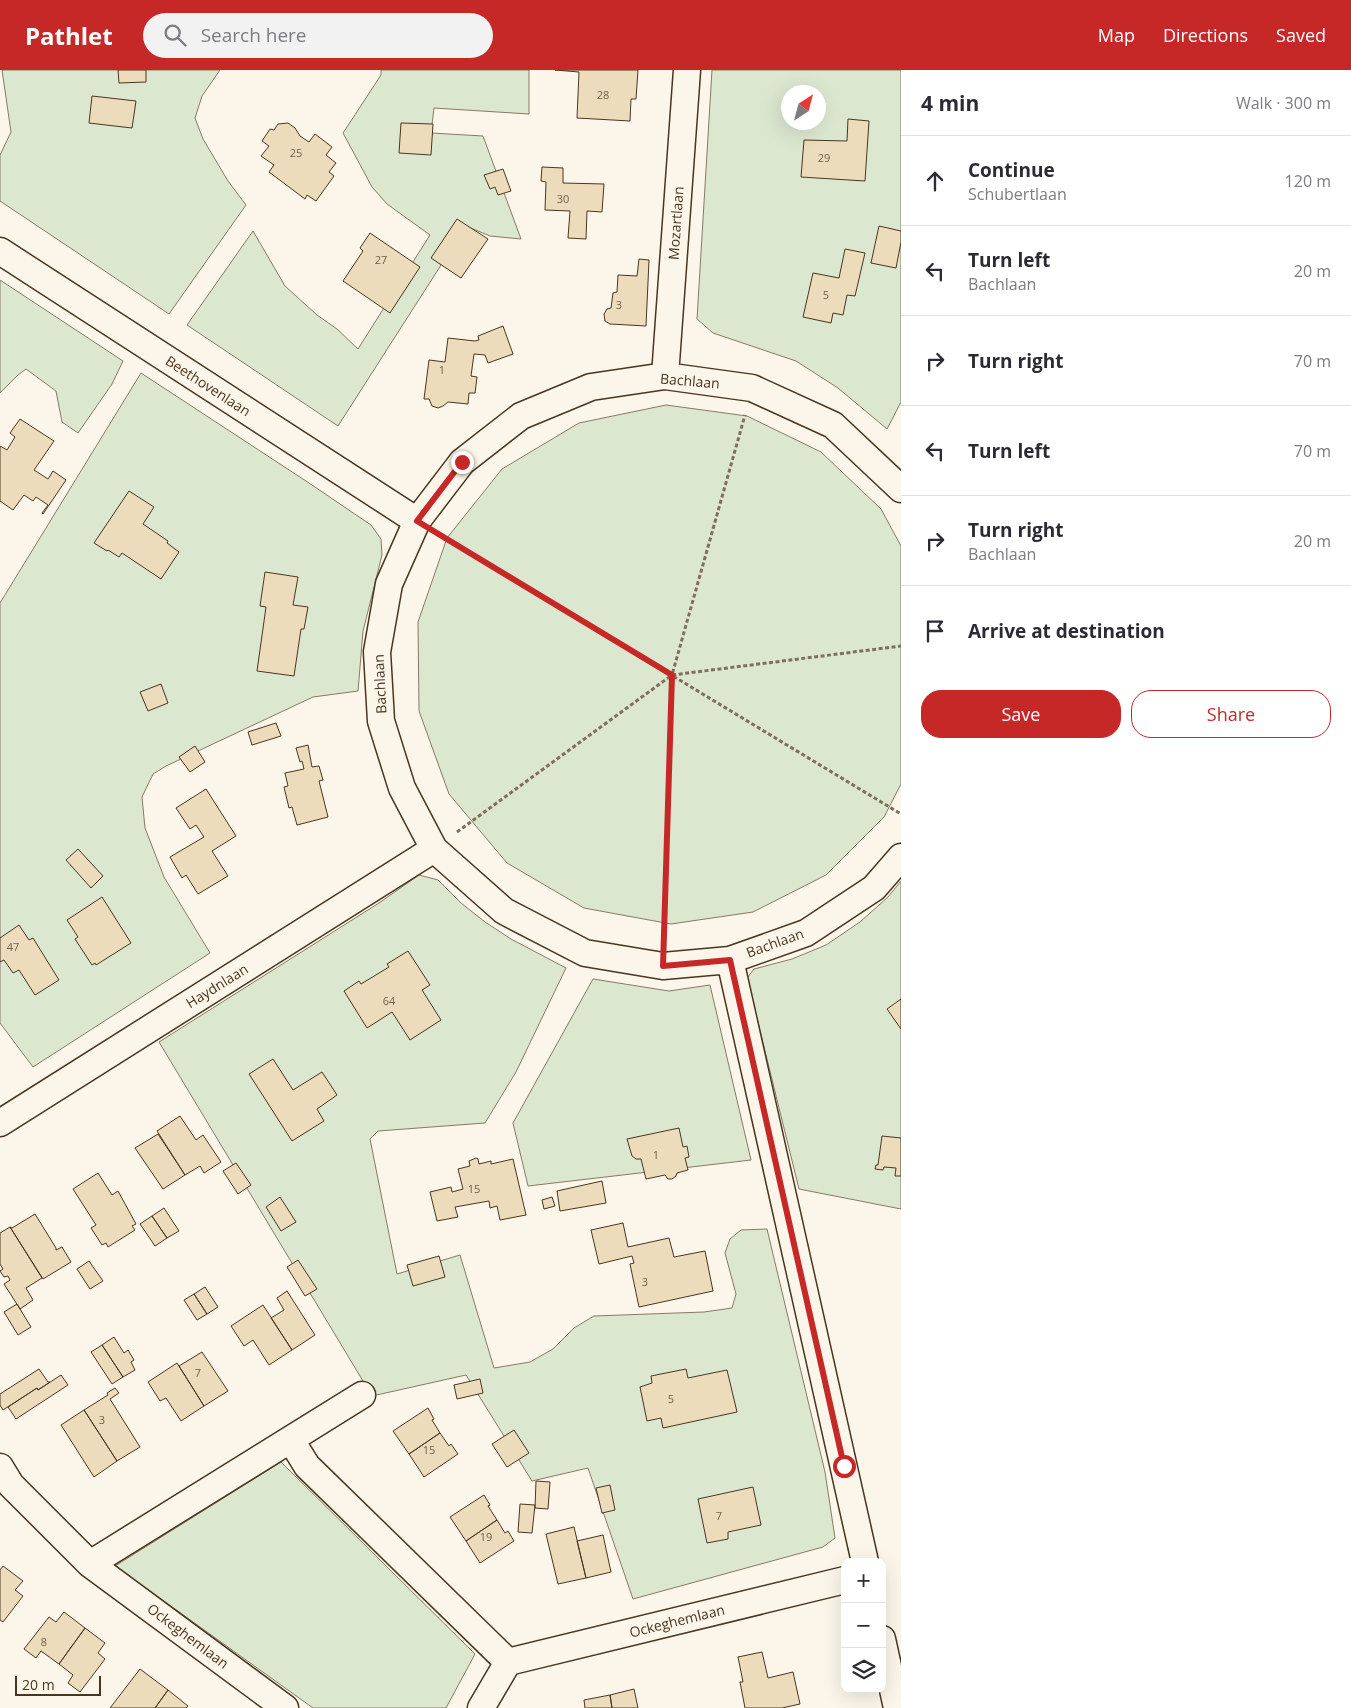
<!DOCTYPE html>
<html lang="en">
<head>
<meta charset="utf-8">
<style>
	:root { --surface:#fff; --page:#f2f2f3; --text:#2b2b33; --muted:#7c7c81; --line:#e1e1e2; --accent:#c62828 }
	body { margin:0; font-family:"Open Sans",sans-serif; background:var(--page); color:var(--text) }
	.controls { position:absolute; right:15px; bottom:15px; display:grid; overflow:hidden; border-radius:10px; box-shadow:0 5px 20px #0002 }
	.controls button { width:45px; height:45px; display:grid; place-items:center; padding:0; border:0; border-bottom:1px solid var(--line); background:var(--surface); color:var(--text); font:25px sans-serif }
	.compass { position:absolute; left:781px; top:15px; width:45px; height:45px; border-radius:50%; background:var(--surface); box-shadow:0 5px 20px #0002; rotate:36deg }
	.scale { position:absolute; left:15px; bottom:12px; width:86px; box-sizing:border-box; padding-left:5px; border:2px solid #4a3520; border-top:0; font-size:14px; line-height:18px; white-space:nowrap; color:#4a3520; -webkit-text-stroke:4px #fbf6e9; paint-order:stroke }
	.stop { position:absolute; width:15px; height:15px; margin:-11px; border:4px solid #c62828; border-radius:50%; background:#fff }
	.stop.end { background:#c62828; border-color:#fff; box-shadow:0 1px 5px #0008 }
	.list { margin:0; padding:0; list-style:none }
	h2 { display:flex; justify-content:space-between; align-items:center; height:65px; margin:0; padding:0 20px; font-size:21px }
	h2 small { font-size:16px; font-weight:400; color:var(--muted) }
	.list li { display:grid; grid-template-columns:32px 1fr auto; gap:15px; align-items:center; box-sizing:border-box; height:90px; padding:0 20px; border-top:1px solid var(--line) }
	.list b { display:block; font-size:19px; white-space:nowrap }
	.list p { margin:0; font-size:16px; white-space:nowrap; color:var(--muted) }
	.list em { font-size:16px; font-style:normal; color:var(--muted) }
	.actions { display:flex; gap:10px; padding:15px 20px }
	.actions a { flex:1; padding:11px 0; border:1px solid var(--accent); border-radius:20px; text-align:center; font-size:18px; color:var(--accent) }
	.actions .main { background:var(--accent); color:#fff }
	.icon { flex:none; width:28px; height:28px; fill:none; stroke:currentColor; stroke-width:2; stroke-linecap:round; stroke-linejoin:round }
	.map { position:relative; flex:none; width:901px; height:1638px; overflow:hidden }
	header { display:flex; align-items:center; gap:30px; box-sizing:border-box; height:70px; padding:0 25px; background:var(--accent); color:#fff }
	header strong { font-size:24px }
	nav { display:flex; gap:28px; margin-inline-start:auto; font-size:18px }
	.search { width:350px; height:45px; background:var(--page); display:flex; align-items:center; gap:12px; box-sizing:border-box; padding:0 18px; border-radius:28px; color:var(--muted); font-size:19px }
	main { display:flex }
	aside { flex:1; background:var(--surface) }
	.map>svg:first-child { display:block }
	.green { fill:#dce7d0; stroke:#887966; fill-rule:evenodd }
	.building { fill:#ecdcbc; stroke:#4a3520 }
	.lines { fill:none; stroke-linecap:round; stroke-linejoin:round }
	.minor-casing { stroke:#4a3520; stroke-width:29 }
	.path { stroke:#7f6f5c; stroke-width:3; stroke-dasharray:4 2.5; stroke-linecap:butt }
	.minor { stroke:#fbf6e9; stroke-width:26 }
	.route { stroke:#c62828; stroke-width:6 }
	.labels { text-anchor:middle; stroke-width:4; stroke-linejoin:round; paint-order:stroke }
	.number-label { font-size:11px; fill:#725f47 }
	.street-label { font-size:14px; fill:#4a3520; stroke:#fbf6e9 }
</style>
</head>
<body>
<header>
<strong>Pathlet</strong>
<div class="search"><svg class="icon" aria-label="search" viewBox="0 0 24 24"><circle cx="10" cy="10" r="6"/><path d="M15 15l6 6"/></svg>Search here</div>
<nav><a>Map</a><a>Directions</a><a>Saved</a></nav>
</header>
<main>
<div class="map">
<svg width="901" height="1638" viewBox="0 0 901 1638">
	<rect width="100%" height="100%" fill="#fbf6e9"/>
	<path class="green" d="M2,0H220L202,26L195,48L203,69L228,111L246,135L169,244L0,131V85L11,62Z
		M381,0H529V44L434,38L431,63L483,66L521,169L490,166L466,156L338,356L187,255L253,161L285,216L317,245L337,259L358,279L430,165L387,134L372,117L343,63L381,5Z
		M712,0H901V332L887,359L838,318L796,291L713,263L697,249ZM788,22H818V52H788Z
		M0,210L123,291L112,314L78,363L62,352L56,321L26,299L18,305L0,323Z
		M141,303L309,413L371,455L381,469L382,485L363,561L358,621L313,627L166,696L153,704L142,727L145,758L164,807L210,883L33,997L0,953V533Z
		M666,335L747,346L821,382L881,439L901,476V714L884,747L826,805L753,842L671,854L584,838L507,793L449,724L419,641L418,552L447,468L502,399L579,353Z
		M419,805L438,810L461,833L485,852L511,869L566,898L516,1002L485,1053L378,1061L370,1069L397,1204L460,1185L494,1298L530,1292L553,1279L574,1258L594,1246L704,1242L732,1238L736,1224L725,1183L730,1169L741,1160L767,1159L825,1402L835,1468L823,1477L633,1529L588,1398L532,1411L466,1305L372,1326L159,972L379,833Z
		M901,811V1139L799,1119L747,908L754,899L792,889L826,875L860,852L888,827Z
		M593,909L669,921L710,915L751,1090L528,1116L513,1053Z
		M281,1392L475,1584L446,1638H313L115,1496Z"/>
	<path class="building" d="M118,0H146V12L119,13Z
		M555,0H638L636,29H631L630,51L577,48L579,2Z
		M92,26L136,31L132,58L89,53Z
		M848,49L869,51L865,111L801,107L804,70L847,71Z
		M288,53L295,58L300,66L309,72L315,64L332,77L326,85L336,93L329,102L334,106L316,131L307,125L305,129L269,102L274,95L261,86L269,76L262,71L270,59L274,60L278,54Z
		M401,53L433,54L431,85L399,83Z
		M542,97L563,98V113L604,114L602,142L587,141L586,169L568,168L570,141L545,140L546,112L541,111Z
		M503,99L511,121L498,125L495,117L490,119L484,105Z
		M457,149L488,169L461,208L431,188Z
		M879,156L901,161V172L896,198L871,193Z
		M370,163L420,197L390,243L343,211L363,181L360,178Z
		M845,179L865,183L855,226L847,225L843,245L833,243L831,253L803,247L813,203L839,208Z
		M639,189L649,190L646,256L610,254L605,251L604,244L607,239L611,238L613,223L617,222L618,205L637,206Z
		M503,256L513,284L488,293L485,285L474,284L471,306L477,307L475,323H469L468,334L448,332L443,336L438,338L432,336L429,329H424L429,290L445,292L448,268L475,271L479,270L478,266Z
		M20,349L54,371L34,400L48,409L53,401L66,410L43,444L42,443L48,435L36,427L33,431L24,425L13,440L0,431V376L7,380L15,367L10,363Z
		M129,421L154,437L143,454L168,471L167,473L179,482L161,509L122,483L119,487L108,480L107,481L94,473Z
		M265,502L298,507L293,535L308,537L304,559H301L294,606L257,601L266,537L260,536Z
		M161,614L168,633L148,641L140,622Z
		M276,653L281,666L252,675L248,662Z
		M308,675L312,697L319,696L323,710L319,711L328,747L297,755L292,737L289,738L284,717L288,716L285,703L304,699L302,691L300,692L296,678Z
		M195,676L205,692L190,702L179,687Z
		M206,719L236,766L212,781L228,806L198,824L186,805L182,808L170,787L204,767L196,755L190,759L176,738Z
		M78,779L103,806L91,818L66,790Z
		M102,827L131,873L96,895L95,893L92,895L75,869L78,867L67,850Z
		M19,855L29,870L33,868L59,910L35,925L19,900L13,903L4,890L0,892V868Z
		M408,881L430,915L422,920L441,950L410,970L392,942L367,958L344,921L359,911L361,914L389,897L387,894Z
		M901,929V959L887,939Z
		M273,989L293,1020L322,1002L337,1025L317,1039L324,1051L292,1071L249,1004Z
		M180,1046L196,1070L203,1065L221,1092L204,1103L200,1096L185,1105L157,1061Z
		M679,1058L683,1077L687,1076L689,1087L685,1088L688,1100L677,1103L676,1106L672,1109H668L665,1105L646,1109L641,1089H636L632,1086L627,1069Z
		M158,1064L185,1105L163,1119L135,1078Z
		M882,1066L901,1068V1106H895L896,1098L884,1097L883,1100L875,1099L876,1095H878Z
		M476,1088L478,1089L479,1094L491,1091V1094L513,1089L526,1145L500,1150L497,1136L490,1138L489,1131L455,1137L458,1147L437,1151L430,1122L451,1117L452,1122L463,1119L458,1099L470,1096L469,1091Z
		M236,1093L251,1115L238,1124L223,1101Z
		M98,1103L112,1125L118,1121L136,1154L132,1156L135,1160L108,1177L106,1173L102,1175L91,1158L96,1155L73,1119Z
		M602,1111L606,1133L560,1141L557,1121Z
		M280,1127L296,1152L281,1161L266,1137Z
		M552,1127L555,1136L544,1139L542,1130Z
		M164,1138L179,1161L167,1168L152,1146Z
		M35,1144L56,1178V1180L62,1177L71,1192L43,1209L10,1157L12,1158Z
		M152,1146L167,1168L155,1176L140,1154Z
		M623,1153L628,1177L669,1168L674,1187L705,1181L713,1221L639,1237L630,1194L634,1193L632,1186L599,1194L591,1160Z
		M10,1157L42,1208L26,1218L33,1230L20,1239L4,1214L10,1210L8,1206L4,1207L0,1201L3,1199L0,1194V1163Z
		M439,1186L445,1207L413,1216L407,1195Z
		M298,1190L317,1219L305,1226L287,1197Z
		M89,1191L103,1211L90,1219L77,1199Z
		M205,1217L218,1237L207,1244L194,1224Z
		M287,1221L315,1265L292,1280L271,1248L284,1240L277,1228Z
		M194,1224L207,1244L197,1250L184,1230Z
		M17,1234L31,1257L18,1265L4,1242Z
		M263,1235L292,1280L269,1295L253,1270L244,1276L231,1256Z
		M114,1267L124,1283L128,1280L134,1290L131,1292L135,1300L123,1307L102,1275Z
		M102,1275L123,1307L112,1314L91,1282Z
		M202,1282L228,1321L204,1336L179,1296Z
		M177,1293L204,1336L181,1351L166,1328L160,1331L148,1312Z
		M39,1299L48,1312H50L38,1320L37,1318L3,1340L0,1335V1324Z
		M686,1299L688,1308L727,1300L737,1342L663,1358L661,1348L647,1351L640,1317L652,1313L651,1306Z
		M61,1305L68,1315L16,1349L8,1337L37,1318L38,1320Z
		M480,1309L483,1323L457,1329L454,1315Z
		M115,1318L119,1323L110,1329L140,1377L117,1391L84,1340L108,1325L107,1323Z
		M428,1338L434,1349L432,1350L440,1363L409,1384L393,1361Z
		M84,1340L117,1391L94,1407L61,1355Z
		M514,1360L529,1383L507,1397L492,1374Z
		M440,1363L449,1376L451,1374L458,1384L424,1407L409,1384Z
		M536,1411L550,1412L548,1439L535,1438Z
		M610,1415L615,1440L602,1443L596,1418Z
		M753,1417L761,1455L728,1462V1469L707,1473L698,1429Z
		M484,1425L490,1435L488,1436L497,1450L466,1471L450,1447Z
		M520,1434L535,1435L532,1463L518,1462Z
		M497,1450L505,1463L508,1461L514,1471L480,1493L466,1471Z
		M574,1457L586,1508L558,1514L546,1464Z
		M603,1465L611,1502L586,1508L577,1471Z
		M3,1496L23,1511L15,1520L23,1526L3,1552L0,1550V1500Z
		M64,1542L85,1558L59,1594L41,1581L36,1588L24,1579L49,1547L56,1552Z
		M85,1558L105,1573L98,1583L105,1589L80,1622L68,1613L73,1605L59,1594Z
		M762,1582L768,1608L793,1602L800,1634L782,1638H745L740,1612H743L738,1587Z
		M140,1599L168,1620L155,1638H110Z
		M634,1619L638,1638H612L610,1625Z
		M168,1620L188,1636L186,1638H155Z
		M610,1625L612,1638H585L584,1630Z"/>
	<g class="lines">
		<defs>
			<path id="minor" d="M0,181L417,451
				M665,306L687,0
				M901,419L833,355L752,318L665,306L591,317L521,346L462,392L417,451L389,514L377,582L381,651L402,718L434,779L504,841L585,883L663,896L730,890L806,863L874,818L901,787
				M730,890L865,1492
				M0,1053L434,779
				M291,1370L307,1396L508,1592
				M0,1397L11,1415L90,1494L285,1638
				M90,1494L362,1325
				M882,1569L897,1638
				M481,1638L508,1592L845,1510"/>
		</defs>
		<use href="#minor" class="minor-casing"/>
		<path class="path" d="M440,465L901,744
			M457,762L672,605L901,576
			M663,869L672,605L745,345"/>
		<use href="#minor" class="minor"/>
	</g>
	<g class="lines">
		<path class="route" d="M462,392L417,451L672,605L663,896L730,890L844,1396"/>
	</g>
	<g class="labels">
		<g class="number-label">
			<text x="603" y="29">28</text>
			<text x="296" y="87">25</text>
			<text x="824" y="92">29</text>
			<text x="563" y="133">30</text>
			<text x="381" y="194">27</text>
			<text x="826" y="229">5</text>
			<text x="619" y="239">3</text>
			<text x="442" y="304">1</text>
			<text x="13" y="881">47</text>
			<text x="389" y="935">64</text>
			<text x="656" y="1089">1</text>
			<text x="474" y="1123">15</text>
			<text x="645" y="1216">3</text>
			<text x="198" y="1307">7</text>
			<text x="671" y="1333">5</text>
			<text x="102" y="1354">3</text>
			<text x="429" y="1384">15</text>
			<text x="719" y="1450">7</text>
			<text x="486" y="1471">19</text>
			<text x="44" y="1576">8</text>
		</g>
		<g class="street-label">
			<text transform="translate(676 153) rotate(-86)" y="5">Mozartlaan</text>
			<text transform="translate(690 311) rotate(5)" y="5">Bachlaan</text>
			<text transform="translate(208 316) rotate(33)" y="5">Beethovenlaan</text>
			<text transform="translate(380 614) rotate(-93)" y="5">Bachlaan</text>
			<text transform="translate(775 873) rotate(-20)" y="5">Bachlaan</text>
			<text transform="translate(217 916) rotate(-32)" y="5">Haydnlaan</text>
			<text transform="translate(677 1551) rotate(-14)" y="5">Ockeghemlaan</text>
			<text transform="translate(188 1566) rotate(37)" y="5">Ockeghemlaan</text>
		</g>
	</g>
</svg>
<div class="controls">
<button>+</button>
<button>−</button>
<button><svg class="icon" aria-label="layers" viewBox="0 0 24 24"><path d="M12 4l9 5-9 5-9-5zM3 14l9 5 9-5"/></svg></button>
</div>
<svg class="compass" viewBox="-18 -18 36 36"><path d="M0-13l5 13h-10z" fill="#e53935"/><path d="M0 13l5-13h-10z" fill="#7c7c81"/></svg>
<div class="scale">20 m</div>
<div class="stop" style="left:844px;top:1396px"></div>
<div class="stop end" style="left:462px;top:392px"></div>
</div>
<aside>
<h2>4 min<small>Walk · 300 m</small></h2>
<ul class="list">
<li><svg class="icon" aria-label="ahead" viewBox="0 0 24 24"><path d="M12 20V5M6 11l6-6 6 6"/></svg><div><b>Continue</b><p>Schubertlaan</p></div><em>120 m</em></li>
<li><svg class="icon" aria-label="left" viewBox="0 0 24 24"><path d="M17 20v-9H6M10 6l-5 5 5 5"/></svg><div><b>Turn left</b><p>Bachlaan</p></div><em>20 m</em></li>
<li><svg class="icon" aria-label="right" viewBox="0 0 24 24"><path d="M7 20v-9h11M14 6l5 5-5 5"/></svg><div><b>Turn right</b></div><em>70 m</em></li>
<li><svg class="icon" aria-label="left" viewBox="0 0 24 24"><path d="M17 20v-9H6M10 6l-5 5 5 5"/></svg><div><b>Turn left</b></div><em>70 m</em></li>
<li><svg class="icon" aria-label="right" viewBox="0 0 24 24"><path d="M7 20v-9h11M14 6l5 5-5 5"/></svg><div><b>Turn right</b><p>Bachlaan</p></div><em>20 m</em></li>
<li><svg class="icon" aria-label="arrive" viewBox="0 0 24 24"><path d="M6 21V4h12l-3 4 3 4H6"/></svg><div><b>Arrive at destination</b></div></li>
</ul>
<div class="actions"><a class="main">Save</a><a>Share</a></div>
</aside>
</main>
</body>
</html>
